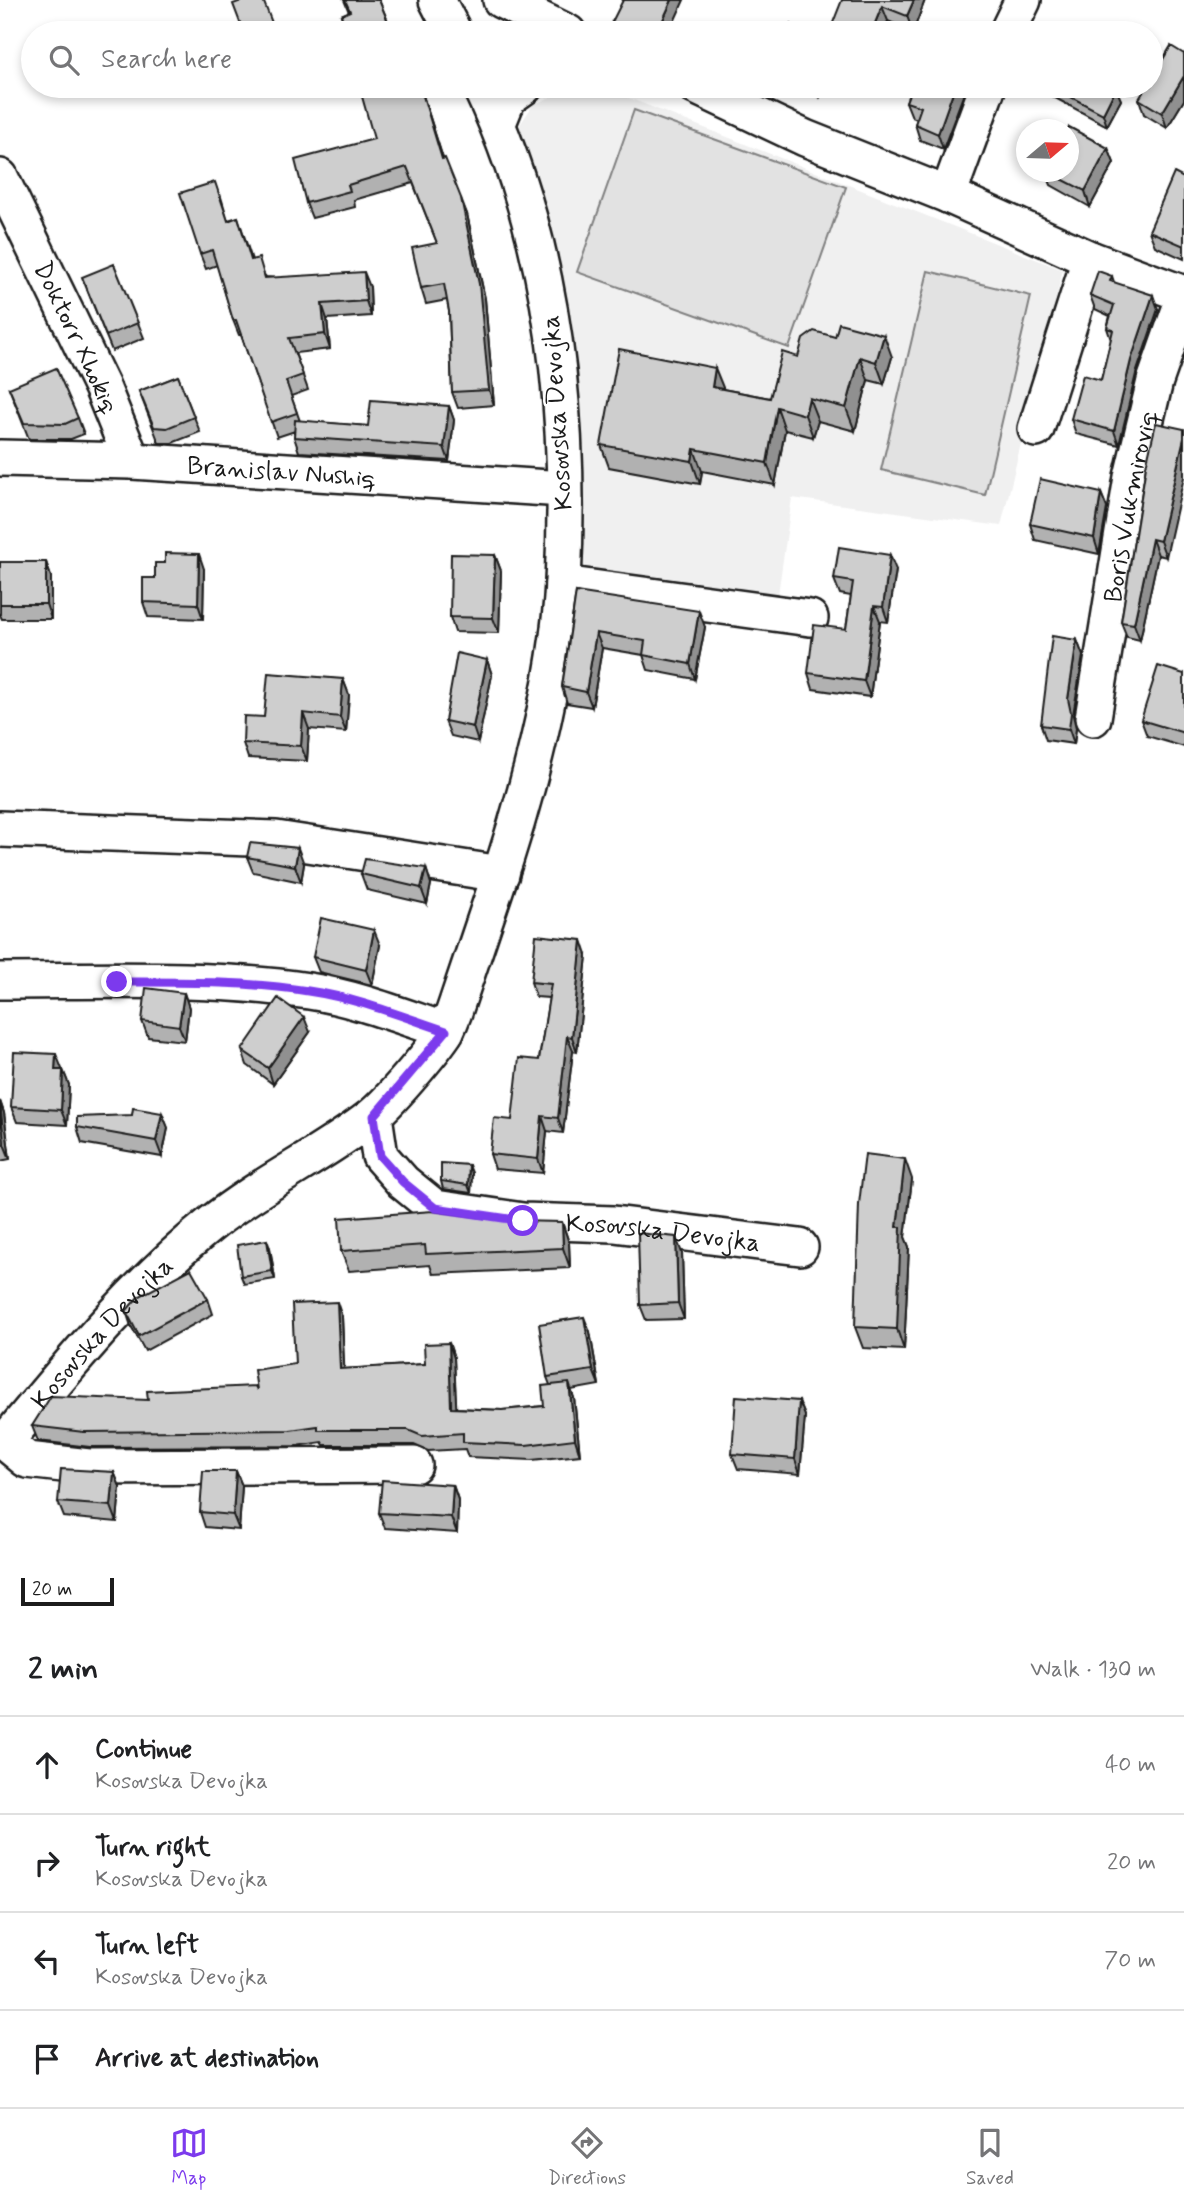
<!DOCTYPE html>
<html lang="en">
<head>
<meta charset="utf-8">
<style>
	:root { --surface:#fff; --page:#f2f2f2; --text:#202124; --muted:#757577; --line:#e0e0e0; --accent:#7c3aed }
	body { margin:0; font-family:Mynerve,sans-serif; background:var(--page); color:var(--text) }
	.compass { position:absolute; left:1016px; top:119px; width:63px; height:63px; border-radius:50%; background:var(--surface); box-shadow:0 4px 10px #0003; rotate:71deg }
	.scale { position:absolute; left:21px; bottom:18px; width:93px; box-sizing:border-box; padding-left:7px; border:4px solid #1c1c1c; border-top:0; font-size:19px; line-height:24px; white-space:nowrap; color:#1c1c1c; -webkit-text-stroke:5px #fff; paint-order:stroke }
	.stop { position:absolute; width:21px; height:21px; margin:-16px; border:5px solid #7c3aed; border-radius:50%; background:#fff }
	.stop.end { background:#7c3aed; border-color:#fff; box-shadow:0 2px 7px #0008 }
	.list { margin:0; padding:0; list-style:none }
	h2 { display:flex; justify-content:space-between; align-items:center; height:91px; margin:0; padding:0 28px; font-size:30px }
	h2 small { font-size:23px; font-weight:400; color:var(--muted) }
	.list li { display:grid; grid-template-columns:46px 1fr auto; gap:21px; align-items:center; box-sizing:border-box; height:98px; padding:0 28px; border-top:2px solid var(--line) }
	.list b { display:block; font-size:26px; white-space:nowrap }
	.list p { margin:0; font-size:23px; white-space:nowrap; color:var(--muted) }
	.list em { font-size:23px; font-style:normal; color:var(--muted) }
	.icon { flex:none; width:38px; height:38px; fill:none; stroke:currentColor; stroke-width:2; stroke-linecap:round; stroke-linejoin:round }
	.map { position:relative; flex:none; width:1184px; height:1624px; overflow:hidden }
	.search { position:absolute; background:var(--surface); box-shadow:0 4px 10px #0003; left:21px; right:21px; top:21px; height:77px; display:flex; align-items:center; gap:18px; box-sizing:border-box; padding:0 24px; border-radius:38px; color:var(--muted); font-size:26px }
	.sheet { height:483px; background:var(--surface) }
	nav { display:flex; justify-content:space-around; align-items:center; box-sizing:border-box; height:98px; border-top:2px solid var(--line); background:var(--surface); font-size:19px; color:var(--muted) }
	nav a { display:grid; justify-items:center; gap:4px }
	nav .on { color:var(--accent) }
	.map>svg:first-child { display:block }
	.built { fill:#f0f0f0 }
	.green { fill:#e2e2e2; stroke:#7f7f7f; stroke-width:2 }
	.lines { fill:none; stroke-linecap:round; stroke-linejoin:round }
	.street-casing { stroke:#1c1c1c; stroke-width:40 }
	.street { stroke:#fff; stroke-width:35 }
	.wall { fill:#b1b1b1; stroke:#1c1c1c; stroke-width:2 }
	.shaded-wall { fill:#909090; stroke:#1c1c1c; stroke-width:2 }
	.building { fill:#cecece; stroke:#1c1c1c; stroke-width:2 }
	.route { stroke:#7c3aed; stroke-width:9 }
	.labels { text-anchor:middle; stroke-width:5; stroke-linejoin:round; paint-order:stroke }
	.street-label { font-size:26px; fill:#1c1c1c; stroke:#fff }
</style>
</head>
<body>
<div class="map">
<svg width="1184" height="1624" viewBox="0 0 1184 1624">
	<rect width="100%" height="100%" fill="#fff"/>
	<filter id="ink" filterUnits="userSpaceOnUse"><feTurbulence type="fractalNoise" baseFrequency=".0143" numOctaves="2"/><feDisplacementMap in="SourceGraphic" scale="14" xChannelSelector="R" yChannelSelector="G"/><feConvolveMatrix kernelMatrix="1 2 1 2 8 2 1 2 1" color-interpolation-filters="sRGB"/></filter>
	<g filter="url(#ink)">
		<path class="built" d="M601,87L1063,270L1001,526L792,498L775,615L580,575L576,348L560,278L517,129L533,105L568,89Z"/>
		<path class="green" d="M634,110L846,187L789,348L577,272Z
			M928,271L1031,296L985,495L881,470Z"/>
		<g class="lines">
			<defs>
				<g id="street">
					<path d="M437,0L454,33"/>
					<path d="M501,0L568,33"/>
					<path d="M1007,33L1023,0"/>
					<path d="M695,86L805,138L948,195L1090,259L1184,294"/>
					<path d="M498,123L508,98L525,86"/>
					<path id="s1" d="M0,177L102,387L132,461"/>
					<path d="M948,195L988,86"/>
					<path d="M1036,429L1090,259"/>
					<path id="s2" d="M0,458L132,461L564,489"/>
					<path d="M563,584L810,618"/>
					<path id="s3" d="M1093,718L1132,477L1155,381L1184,298"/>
					<path d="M0,829L276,839L501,874"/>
					<path d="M0,981C102,981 207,976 309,991C356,998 401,1016 446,1031"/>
					<path id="s4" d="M374,1116L380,1156L403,1182L435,1208L523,1221L614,1224L800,1247"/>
					<path id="s5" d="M414,1465L89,1467L27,1460L5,1442C70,1364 133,1286 212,1223C262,1183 321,1156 371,1117C388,1104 431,1053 444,1034C451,1023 455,1009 459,997C470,964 481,932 492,899C525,804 558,682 563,582C572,413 553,239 480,86"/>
				</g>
			</defs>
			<use href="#street" class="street-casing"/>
			<use href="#street" class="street"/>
		</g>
		<path class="wall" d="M344,0H379L393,33H347L341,15L349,12Z
			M842,0H925L913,32L888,21Z
			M612,22L669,33H616Z
			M1184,54V100L1167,128L1144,114L1139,99Z
			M272,86H291L274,92Z
			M420,86L443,159L467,214L485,299L494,405L458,408L452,392L449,311L447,300L426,304L421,288L437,243L413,183L354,200L355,207L312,218L306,203L374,139Z
			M795,86H825L820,97Z
			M912,86H962L964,93L943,149L920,140L915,124L917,119L912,117L906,102Z
			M1033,86H1113L1121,100L1107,126Z
			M1108,148L1114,163L1090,207L1051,185L1046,172H1068Z
			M1184,178V259L1155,246L1149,231Z
			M221,197L228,220L238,217L252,260L266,277L370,287L371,316L327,319L330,349L295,353L308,390L291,396L300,421L368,426L449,406L454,420L449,461L299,452L294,437L295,431L277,437L241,335H239L233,320L217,265L206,269L200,254Z
			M1112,276L1114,282L1158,309L1136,374L1119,445L1076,434L1071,419L1101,380L1111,340L1107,328L1110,316L1095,309L1090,295Z
			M88,292L138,323L144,338L112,351Z
			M798,357H892L884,384L868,380L855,431L818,421L813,437L785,430L775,485L702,471L700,484L609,467L601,445L723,389L770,398Z
			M178,376L200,432L172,443H159L139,391Z
			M9,388L78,418L84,434L71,439H29Z
			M1146,466L1166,557L1158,555L1140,640L1127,637L1121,622Z
			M1101,493L1107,508L1099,554L1035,540L1030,524Z
			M495,555L501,571L499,633L455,632L450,617Z
			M0,562H46L51,577V619H2L0,615Z
			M165,563L204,569L203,619L148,617L143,602L155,578Z
			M896,570L888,622L880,621L870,697L813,689L808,673L846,629L851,596L840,594L834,579Z
			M576,592L705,627L695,679L648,670L643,655L602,648L592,707L567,703L562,687Z
			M1077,640L1083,656L1073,715L1076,728L1074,744L1046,740L1041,725Z
			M487,660L492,675L478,742L451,736L445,721Z
			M1184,674V747L1147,736L1141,720Z
			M343,679L349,695L346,732L309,729L307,761L248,758L243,743L264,717Z
			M247,857L304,864L301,882L253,872Z
			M426,868L431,884L427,904L367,890L361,874Z
			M380,945L372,985L319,972L313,957Z
			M587,955L577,1052L573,1051L563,1133L547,1131L543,1173L495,1169L490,1154L512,1120L539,1060L549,998L536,997L531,982Z
			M184,993L189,1008L185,1041L148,1037L142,1021Z
			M310,1032L273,1084L247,1065L242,1050Z
			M62,1070H63L69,1085L67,1125L17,1122L11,1107Z
			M0,1101L4,1113L10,1159L0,1161Z
			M162,1113L168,1128L162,1157L82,1143L77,1127Z
			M472,1173L471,1193L443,1189L441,1181Z
			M912,1179L905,1237L909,1247L904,1350L863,1348L855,1327Z
			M562,1222L569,1243L570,1268L433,1274L430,1265L349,1271L341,1251Z
			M270,1248L275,1279L244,1284L241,1276Z
			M682,1253L684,1319L646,1320L640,1305Z
			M208,1299L213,1314L145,1351L131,1326L126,1311Z
			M342,1317L344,1369L425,1364L449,1343L454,1358L456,1408L502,1410L544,1406L550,1385L547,1377L590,1332L599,1385L571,1390L574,1398L580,1455L532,1460L468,1457L465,1449L428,1451L414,1445H324L322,1442L296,1446L90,1447L38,1441L32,1426L148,1400L257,1390L295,1364Z
			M799,1401L805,1416L800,1474L738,1469L732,1454Z
			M236,1471L242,1486L239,1530L205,1527L200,1512Z
			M114,1472L120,1487L117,1522L64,1517L58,1502Z
			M453,1485L458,1500L457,1533L385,1528L379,1513Z"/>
		<path class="shaded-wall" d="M672,0H684L669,33H657Z
			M914,0H925L913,32L907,16Z
			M882,6L888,21L883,33H871Z
			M1184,76V100L1167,128L1162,113Z
			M420,86L448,174L442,159Z
			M816,86H825L820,97Z
			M955,86H962L964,93L943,149L938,134Z
			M1116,88L1121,100L1107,126L1103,114Z
			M1108,148L1114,163L1090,207L1085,191Z
			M461,198L467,214L485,299L494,405L489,390Z
			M364,272L370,287L371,316L366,301Z
			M1153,295L1158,309L1136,374L1119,445L1114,431L1131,360Z
			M322,304L327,319L330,349L325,334Z
			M884,335L892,357L884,384L876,362Z
			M860,357L868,380L855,431L846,408Z
			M715,368L724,390L712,387Z
			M809,398L818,421L813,437L805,415Z
			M449,406L454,420L449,461L444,447Z
			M777,407L785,430L775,485L767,463Z
			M1184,438V477L1166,557L1160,541Z
			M694,449L702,471L700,484L692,461Z
			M1101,493L1107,508L1099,554L1094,538Z
			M1152,539L1158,555L1140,640L1134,624Z
			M199,554L204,569L203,619L198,604Z
			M495,555L501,571L499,633L493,618Z
			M890,555L896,570L888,622L883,607Z
			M46,562L51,577V619L46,604Z
			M874,606L880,621L870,697L864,681Z
			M699,611L705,627L695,679L690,664Z
			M596,633L602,648L592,707L586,692Z
			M1077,640L1083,656L1073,715L1076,728L1074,744L1069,729L1068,699Z
			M487,660L492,675L478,742L473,727Z
			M343,679L349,695L346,732L340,717Z
			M303,713L309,729L307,761L301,746Z
			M298,848L304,864L301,882L295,866Z
			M426,868L431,884L427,904L421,888Z
			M374,930L380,945L372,985L366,970Z
			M582,940L587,955L577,1052L572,1037Z
			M184,993L189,1008L185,1041L179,1026Z
			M304,1017L310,1032L273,1084L268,1068Z
			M567,1036L573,1051L563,1133L558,1118Z
			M56,1054L62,1069L61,1085L55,1070Z
			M63,1070L69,1085L67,1125L61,1110Z
			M0,1101L4,1113L10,1159L4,1144Z
			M162,1113L168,1128L162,1157L156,1141Z
			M542,1116L547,1131L543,1173L538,1159Z
			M905,1159L912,1179L905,1237L909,1247L904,1350L897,1329V1227Z
			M469,1165L472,1173L471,1193L468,1185Z
			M562,1222L569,1243L570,1268L563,1248Z
			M676,1237L682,1253L684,1319L678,1303Z
			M267,1240L270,1248L275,1279L272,1271Z
			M337,1302L342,1317L345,1384L340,1369Z
			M584,1317L590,1332L599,1385L593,1370Z
			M449,1343L454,1358L457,1423L451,1408Z
			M569,1383L574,1398L580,1455L575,1439Z
			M799,1401L805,1416L800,1474L795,1459Z
			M236,1471L242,1486L239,1530L233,1515Z
			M114,1472L120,1487L117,1522L111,1506Z
			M453,1485L458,1500L457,1533L451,1517Z"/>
		<path class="building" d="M244,0H263L276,33H244L233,4Z
			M345,0H379L389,24L368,33H348L341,15L350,11Z
			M623,0H672L657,33H636L612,22Z
			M842,0H914L907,16L882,6L871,33H829Z
			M790,24L811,33H786Z
			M337,25L340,33H317Z
			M1171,46L1184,54V76L1162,113L1139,99L1147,86H1151V79Z
			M359,86H420L442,159L445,158L461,198L479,284L489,390L452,392L449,311L444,284L421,288L412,248L437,243L407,167L348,185L350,191L306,203L295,160L374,139Z
			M912,86H955L938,134L915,124L921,107L906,102Z
			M1050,86H1113L1116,88L1103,114Z
			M1069,127L1108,148L1085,191L1048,172H1068V130H1067Z
			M1174,173L1184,178V246L1149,231Z
			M215,182L228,221L238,217L251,260L259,258L265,278L364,272L366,301L322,304L325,334L289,338L303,375L286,381L297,413L271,422L236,320H233L212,250L200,254L180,193Z
			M114,264L138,323L106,336L82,277Z
			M1098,271L1112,276L1110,281L1153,295L1131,360L1114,431L1071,419L1083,375L1101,380L1113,330L1107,328L1114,305L1090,295Z
			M839,323L884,335L876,362L860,357L846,408L809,398L805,415L777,407L767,463L694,449L692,461L601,445L619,349L715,368L712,387L770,398L782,352L798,357L803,339L814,331L835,337Z
			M56,368L78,418L65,424L24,423L9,388Z
			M178,376L194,417L167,428L154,427L139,391Z
			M371,400L449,406L444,447L294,437L295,420L368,426Z
			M1156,423L1184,429V438L1160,541L1152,539L1134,624L1121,622L1146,466Z
			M1040,479L1101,493L1094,538L1030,524Z
			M839,547L890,555L883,607L874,606L864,681L808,673L814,625L846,629L853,582L834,579Z
			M165,553L199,554L198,604L143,602V578H155V563H165Z
			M451,554L495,555L493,618L450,617Z
			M0,562H46V604H0Z
			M576,592L699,611L690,664L643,655L645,641L596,633L586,692L562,687Z
			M1052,636L1077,640L1068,699L1071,713L1069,729L1041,725Z
			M457,653L487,660L473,727L445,721Z
			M1158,666L1184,674V733L1141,720Z
			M268,673L343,679L340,717L303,713L301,746L243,743L244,716L264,717Z
			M250,843L298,848L295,866L247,857Z
			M365,859L426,868L421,888L361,874Z
			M321,918L374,930L366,970L313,957Z
			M536,935L582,940L572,1037L567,1036L558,1118L542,1116L538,1159L490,1154L494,1118L512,1120L519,1058L539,1060L551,984L531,982Z
			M146,988L184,993L179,1026L142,1021Z
			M278,998L304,1017L268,1068L242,1050Z
			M14,1052L56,1054L55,1070H63L61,1110L11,1107Z
			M0,1108L4,1144L0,1145Z
			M133,1108L162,1113L156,1141L77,1127V1117L132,1115Z
			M865,1154L905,1159L897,1227H901L897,1329L855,1327L859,1204Z
			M441,1163L469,1165L468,1185L441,1181Z
			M433,1211L515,1221L562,1222L563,1248L426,1254L425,1245L341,1251L339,1218Z
			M638,1233L676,1237L678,1303L640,1305Z
			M267,1240L272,1271L241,1276L237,1245Z
			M191,1269L208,1299L139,1336L126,1311L138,1297Z
			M337,1302L340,1369L425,1364L424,1344L449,1343L451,1408L502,1410L544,1406L542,1386L569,1383L575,1439L526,1445L463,1442V1433L422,1436L408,1430H318V1426L290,1430L84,1432L32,1426L51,1396L148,1400L147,1391L255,1386L257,1390L254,1370L295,1364L292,1304Z
			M584,1317L593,1370L547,1377L539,1324Z
			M736,1396L799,1401L795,1459L732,1454Z
			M61,1469L114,1472L111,1506L58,1502Z
			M203,1471H236L233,1515L200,1512Z
			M382,1480L453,1485L451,1517L379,1513Z"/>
	</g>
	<g class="lines" filter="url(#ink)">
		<path class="route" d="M117,982C181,982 245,981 308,991C356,998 401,1016 446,1031L374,1116L380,1156L403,1182L435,1208L523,1221"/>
	</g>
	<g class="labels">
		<g class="street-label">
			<text dy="9" stroke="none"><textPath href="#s1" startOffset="178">Doktorr Xhokiq</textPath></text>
			<text transform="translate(556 413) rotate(-94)" y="9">Kosovska Devojka</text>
			<text dy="9" stroke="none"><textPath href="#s2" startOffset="282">Branislav Nushiq</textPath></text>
			<text dy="9" stroke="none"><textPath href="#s3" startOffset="215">Boris Vukmiroviq</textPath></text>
			<text dy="9" stroke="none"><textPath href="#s4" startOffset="346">Kosovska Devojka</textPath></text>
			<text dy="9" stroke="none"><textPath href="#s5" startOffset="562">Kosovska Devojka</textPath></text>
		</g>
	</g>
</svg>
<svg class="compass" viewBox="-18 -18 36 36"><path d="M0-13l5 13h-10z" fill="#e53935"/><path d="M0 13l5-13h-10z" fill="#757577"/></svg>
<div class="scale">20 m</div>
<div class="stop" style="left:523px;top:1221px"></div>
<div class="stop end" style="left:117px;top:982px"></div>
<div class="search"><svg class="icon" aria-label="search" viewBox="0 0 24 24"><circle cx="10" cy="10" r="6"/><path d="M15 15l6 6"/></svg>Search here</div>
</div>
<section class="sheet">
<h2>2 min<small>Walk · 130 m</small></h2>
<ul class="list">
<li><svg class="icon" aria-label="ahead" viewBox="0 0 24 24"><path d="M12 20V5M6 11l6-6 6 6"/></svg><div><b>Continue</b><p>Kosovska Devojka</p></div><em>40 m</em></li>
<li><svg class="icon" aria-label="right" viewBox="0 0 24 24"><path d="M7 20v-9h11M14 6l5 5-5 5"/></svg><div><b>Turn right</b><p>Kosovska Devojka</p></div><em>20 m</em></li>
<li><svg class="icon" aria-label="left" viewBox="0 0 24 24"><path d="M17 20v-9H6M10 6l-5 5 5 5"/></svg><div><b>Turn left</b><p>Kosovska Devojka</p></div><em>70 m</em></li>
<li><svg class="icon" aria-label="arrive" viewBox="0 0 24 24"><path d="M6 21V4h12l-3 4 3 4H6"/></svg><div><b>Arrive at destination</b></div></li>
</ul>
</section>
<nav>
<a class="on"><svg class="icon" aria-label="map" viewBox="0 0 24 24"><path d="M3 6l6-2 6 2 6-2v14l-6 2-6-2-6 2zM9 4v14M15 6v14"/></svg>Map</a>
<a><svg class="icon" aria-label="directions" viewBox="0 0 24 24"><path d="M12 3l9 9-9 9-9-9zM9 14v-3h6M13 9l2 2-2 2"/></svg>Directions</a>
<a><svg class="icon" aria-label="saved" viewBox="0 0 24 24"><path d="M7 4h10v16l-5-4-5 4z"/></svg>Saved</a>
</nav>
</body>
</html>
